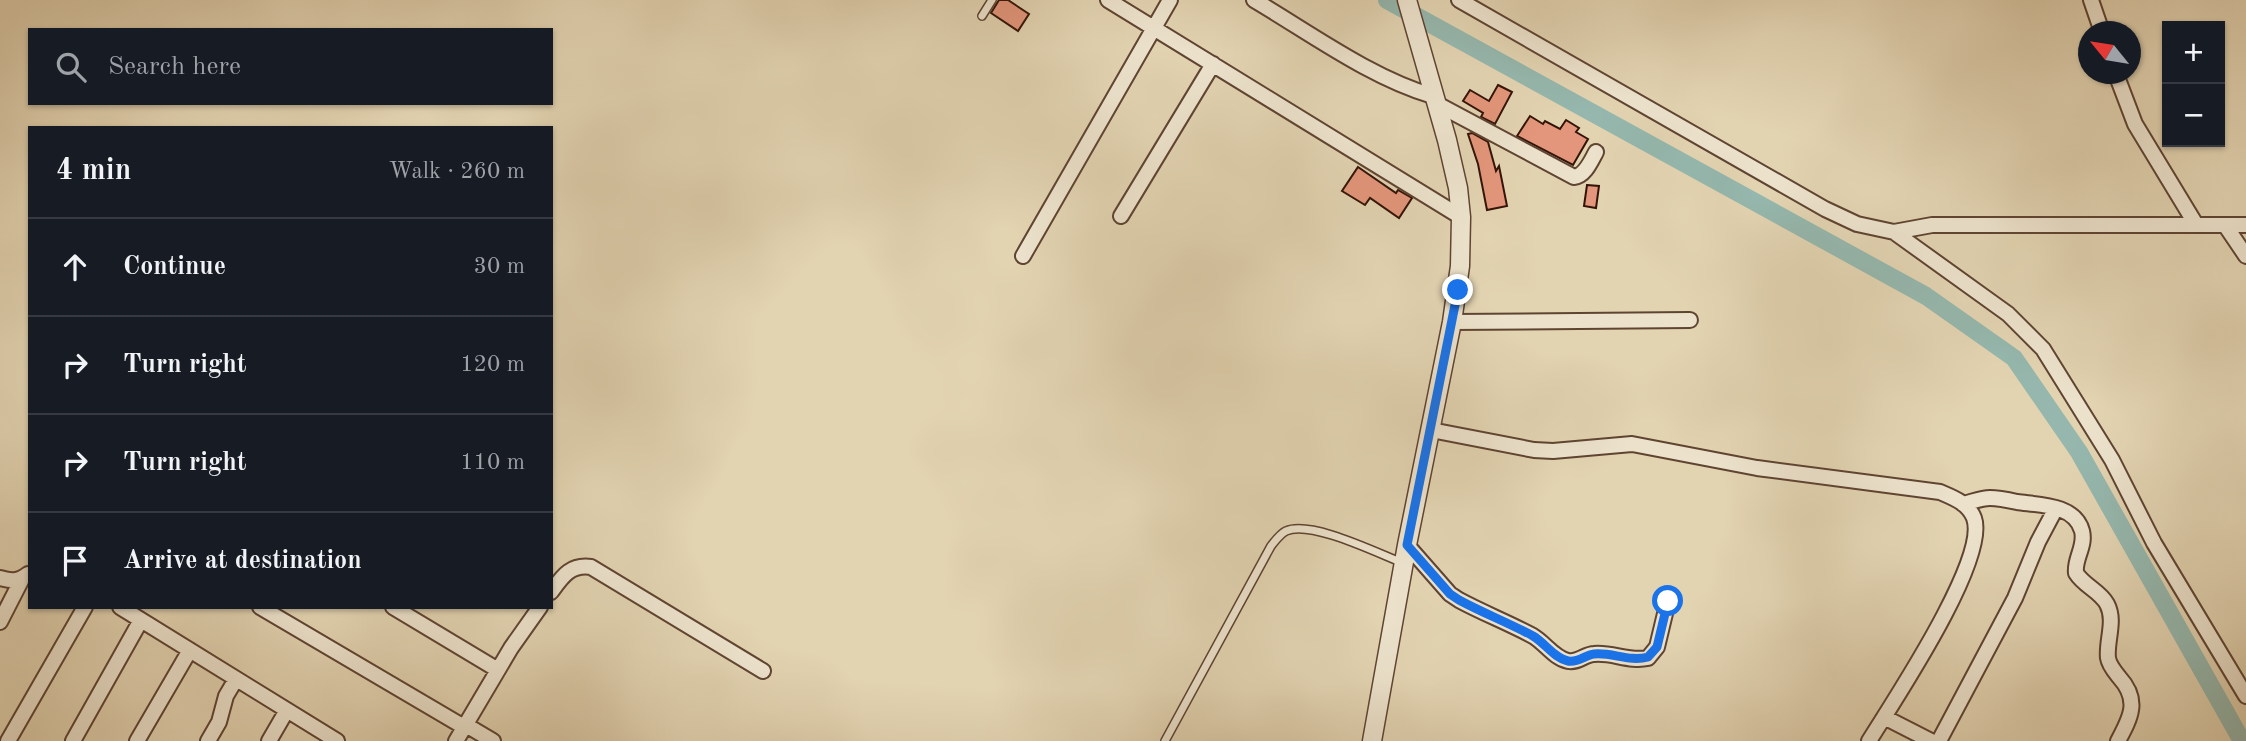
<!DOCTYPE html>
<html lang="en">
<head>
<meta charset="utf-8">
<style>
	:root { --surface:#171b24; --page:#242831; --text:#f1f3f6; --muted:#9ea1a6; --line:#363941 }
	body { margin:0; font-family:"Old Standard TT",serif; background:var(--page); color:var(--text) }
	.controls { position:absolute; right:21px; top:21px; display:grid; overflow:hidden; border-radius:0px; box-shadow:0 2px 5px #0004 }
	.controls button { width:63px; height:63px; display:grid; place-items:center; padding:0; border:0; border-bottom:2px solid var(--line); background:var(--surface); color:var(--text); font:35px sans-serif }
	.compass { position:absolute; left:2078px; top:21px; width:63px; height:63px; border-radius:50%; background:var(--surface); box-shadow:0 2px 5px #0004; rotate:300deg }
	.stop { position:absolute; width:21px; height:21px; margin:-16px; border:5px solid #1a73e8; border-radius:50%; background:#fff }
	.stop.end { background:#1a73e8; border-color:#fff; box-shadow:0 2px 7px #0008 }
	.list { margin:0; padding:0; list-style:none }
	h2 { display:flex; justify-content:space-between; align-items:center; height:91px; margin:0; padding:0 28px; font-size:30px }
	h2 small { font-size:23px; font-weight:400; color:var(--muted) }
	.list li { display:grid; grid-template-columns:46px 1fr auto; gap:21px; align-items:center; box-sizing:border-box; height:98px; padding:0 28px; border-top:2px solid var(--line) }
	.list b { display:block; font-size:26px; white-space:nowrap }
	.list em { font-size:23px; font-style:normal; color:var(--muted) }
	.icon { flex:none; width:38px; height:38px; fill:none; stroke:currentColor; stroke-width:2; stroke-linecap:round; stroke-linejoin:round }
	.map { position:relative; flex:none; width:2246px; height:741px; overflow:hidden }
	.search { position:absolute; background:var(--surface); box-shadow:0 2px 5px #0004; left:28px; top:28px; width:525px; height:77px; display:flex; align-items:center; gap:18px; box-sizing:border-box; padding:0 24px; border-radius:0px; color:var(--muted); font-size:26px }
	.panel { position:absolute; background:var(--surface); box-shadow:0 2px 5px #0004; left:28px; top:126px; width:525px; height:483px; border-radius:0px }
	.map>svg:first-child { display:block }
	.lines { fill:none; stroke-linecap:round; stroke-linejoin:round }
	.canal { stroke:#95b7ad; stroke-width:18 }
	.building { fill:#e3967b; stroke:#331408; stroke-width:2 }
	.service-casing { stroke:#5f4432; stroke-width:10 }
	.minor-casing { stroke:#5f4432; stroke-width:18 }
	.tertiary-casing { stroke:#5f4432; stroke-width:21 }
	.service { stroke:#ece2cc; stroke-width:7 }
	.minor { stroke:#ece2cc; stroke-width:14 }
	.tertiary { stroke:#ece2cc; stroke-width:18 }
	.route { stroke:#1a73e8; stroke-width:9 }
</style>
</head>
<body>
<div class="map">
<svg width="2246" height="741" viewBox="0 0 2246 741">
	<rect width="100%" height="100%" fill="#e2d3b1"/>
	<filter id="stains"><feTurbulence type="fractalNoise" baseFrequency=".00286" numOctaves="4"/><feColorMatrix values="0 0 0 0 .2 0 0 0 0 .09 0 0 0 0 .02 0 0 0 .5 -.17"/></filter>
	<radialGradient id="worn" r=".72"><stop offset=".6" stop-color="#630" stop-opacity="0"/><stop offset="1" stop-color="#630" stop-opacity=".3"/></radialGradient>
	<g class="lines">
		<path class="canal" d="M1387,0L1926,296L2014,358L2079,452L2242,741"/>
	</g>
	<path class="building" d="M999,0H1008L1029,14L1018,31L991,13Z
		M1498,85L1512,92L1495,124L1481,117L1483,113L1463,101L1470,90L1489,101Z
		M1530,116L1543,124L1545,121L1560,129L1566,120L1579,128L1576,132L1588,139L1573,165L1517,136Z
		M1472,133L1488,142L1496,171L1499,166L1507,206L1487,210L1478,164L1468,134Z
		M1358,167L1396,193L1398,190L1412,198L1399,218L1370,198L1365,205L1342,191Z
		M1587,185L1599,186L1596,208L1584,206Z"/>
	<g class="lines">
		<defs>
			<path id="service" d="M982,16L992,0
				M1165,741L1271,546C1275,541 1280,534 1286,531C1311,520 1377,553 1403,563"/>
			<path id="minor" d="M1108,0L1461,217
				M1254,0C1310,33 1371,78 1433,96
				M1459,0L1825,209L1857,224L1894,232L2008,314L2043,349L2112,460L2154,543L2246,696
				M2091,0L2102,32
				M2116,74L2135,124L2195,223
				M1437,104L1574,177C1585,176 1591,161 1596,152
				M1121,216L1213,64
				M2225,225L2246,256
				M1894,232L1932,225H2246
				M1023,256L1170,0
				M1452,322L1690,320
				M1431,430L1534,450L1553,451L1632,444L1757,468L1940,492C1954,498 1968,503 1974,518C1989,559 1893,702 1869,741
				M1963,504C1972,502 1981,498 1990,498C1998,498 2008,500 2017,502C2038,505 2075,504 2082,531C2086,546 2074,559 2076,573C2084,586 2100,591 2107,604C2116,621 2106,641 2108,658C2109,665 2115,672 2119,677C2140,700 2131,717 2118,741
				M1407,545L1450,594L1459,600C1483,613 1509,623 1533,636C1545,643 1554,658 1568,661C1578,663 1585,654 1594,654C1612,652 1629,662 1648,658L1657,647L1668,601
				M0,578C11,581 18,582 28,574
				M551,592C562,577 570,564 591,567L763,671
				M120,607L337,741
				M260,607L464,727
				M393,607L498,670
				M0,622L22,579
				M1884,717L1931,741
				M466,725L493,741
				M8,741L85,607
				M73,741L141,620
				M137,741L190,650
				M208,741L219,722L226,696L236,679
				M269,741L287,710
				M456,741L511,648L540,607
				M1939,741L2015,598L2038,542L2056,508"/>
			<path id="tertiary" d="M1372,741L1407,545L1452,322L1460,266L1461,217L1458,188L1447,140L1407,0"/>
		</defs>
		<use href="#service" class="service-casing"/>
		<use href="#minor" class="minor-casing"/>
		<use href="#tertiary" class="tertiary-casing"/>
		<use href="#service" class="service"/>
		<use href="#minor" class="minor"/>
		<use href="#tertiary" class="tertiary"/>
	</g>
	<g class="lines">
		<path class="route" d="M1458,290L1407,545L1450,594L1459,600C1483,613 1509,623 1533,636C1545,643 1554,658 1568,661C1578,663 1585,655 1594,654C1612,652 1629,662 1648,657L1657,647L1668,601"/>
	</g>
	<rect width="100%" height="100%" filter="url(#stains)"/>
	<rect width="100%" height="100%" fill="url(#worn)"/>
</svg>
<div class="controls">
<button>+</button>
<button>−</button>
</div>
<svg class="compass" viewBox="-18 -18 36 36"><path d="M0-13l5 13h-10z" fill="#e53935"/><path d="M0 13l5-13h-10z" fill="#9ea1a6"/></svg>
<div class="stop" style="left:1668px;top:601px"></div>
<div class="stop end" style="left:1458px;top:290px"></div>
<div class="search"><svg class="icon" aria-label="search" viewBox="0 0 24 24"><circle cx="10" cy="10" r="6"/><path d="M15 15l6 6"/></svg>Search here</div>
<section class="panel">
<h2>4 min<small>Walk · 260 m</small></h2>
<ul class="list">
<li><svg class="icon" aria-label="ahead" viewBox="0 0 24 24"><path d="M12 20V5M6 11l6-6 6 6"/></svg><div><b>Continue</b></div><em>30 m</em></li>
<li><svg class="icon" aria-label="right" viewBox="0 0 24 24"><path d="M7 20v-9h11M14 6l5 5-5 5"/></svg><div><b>Turn right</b></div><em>120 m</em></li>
<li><svg class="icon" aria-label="right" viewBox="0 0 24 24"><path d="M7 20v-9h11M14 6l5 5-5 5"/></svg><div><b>Turn right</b></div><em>110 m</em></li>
<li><svg class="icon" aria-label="arrive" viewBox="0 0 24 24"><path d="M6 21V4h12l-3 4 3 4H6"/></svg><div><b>Arrive at destination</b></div></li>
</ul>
</section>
</div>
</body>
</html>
